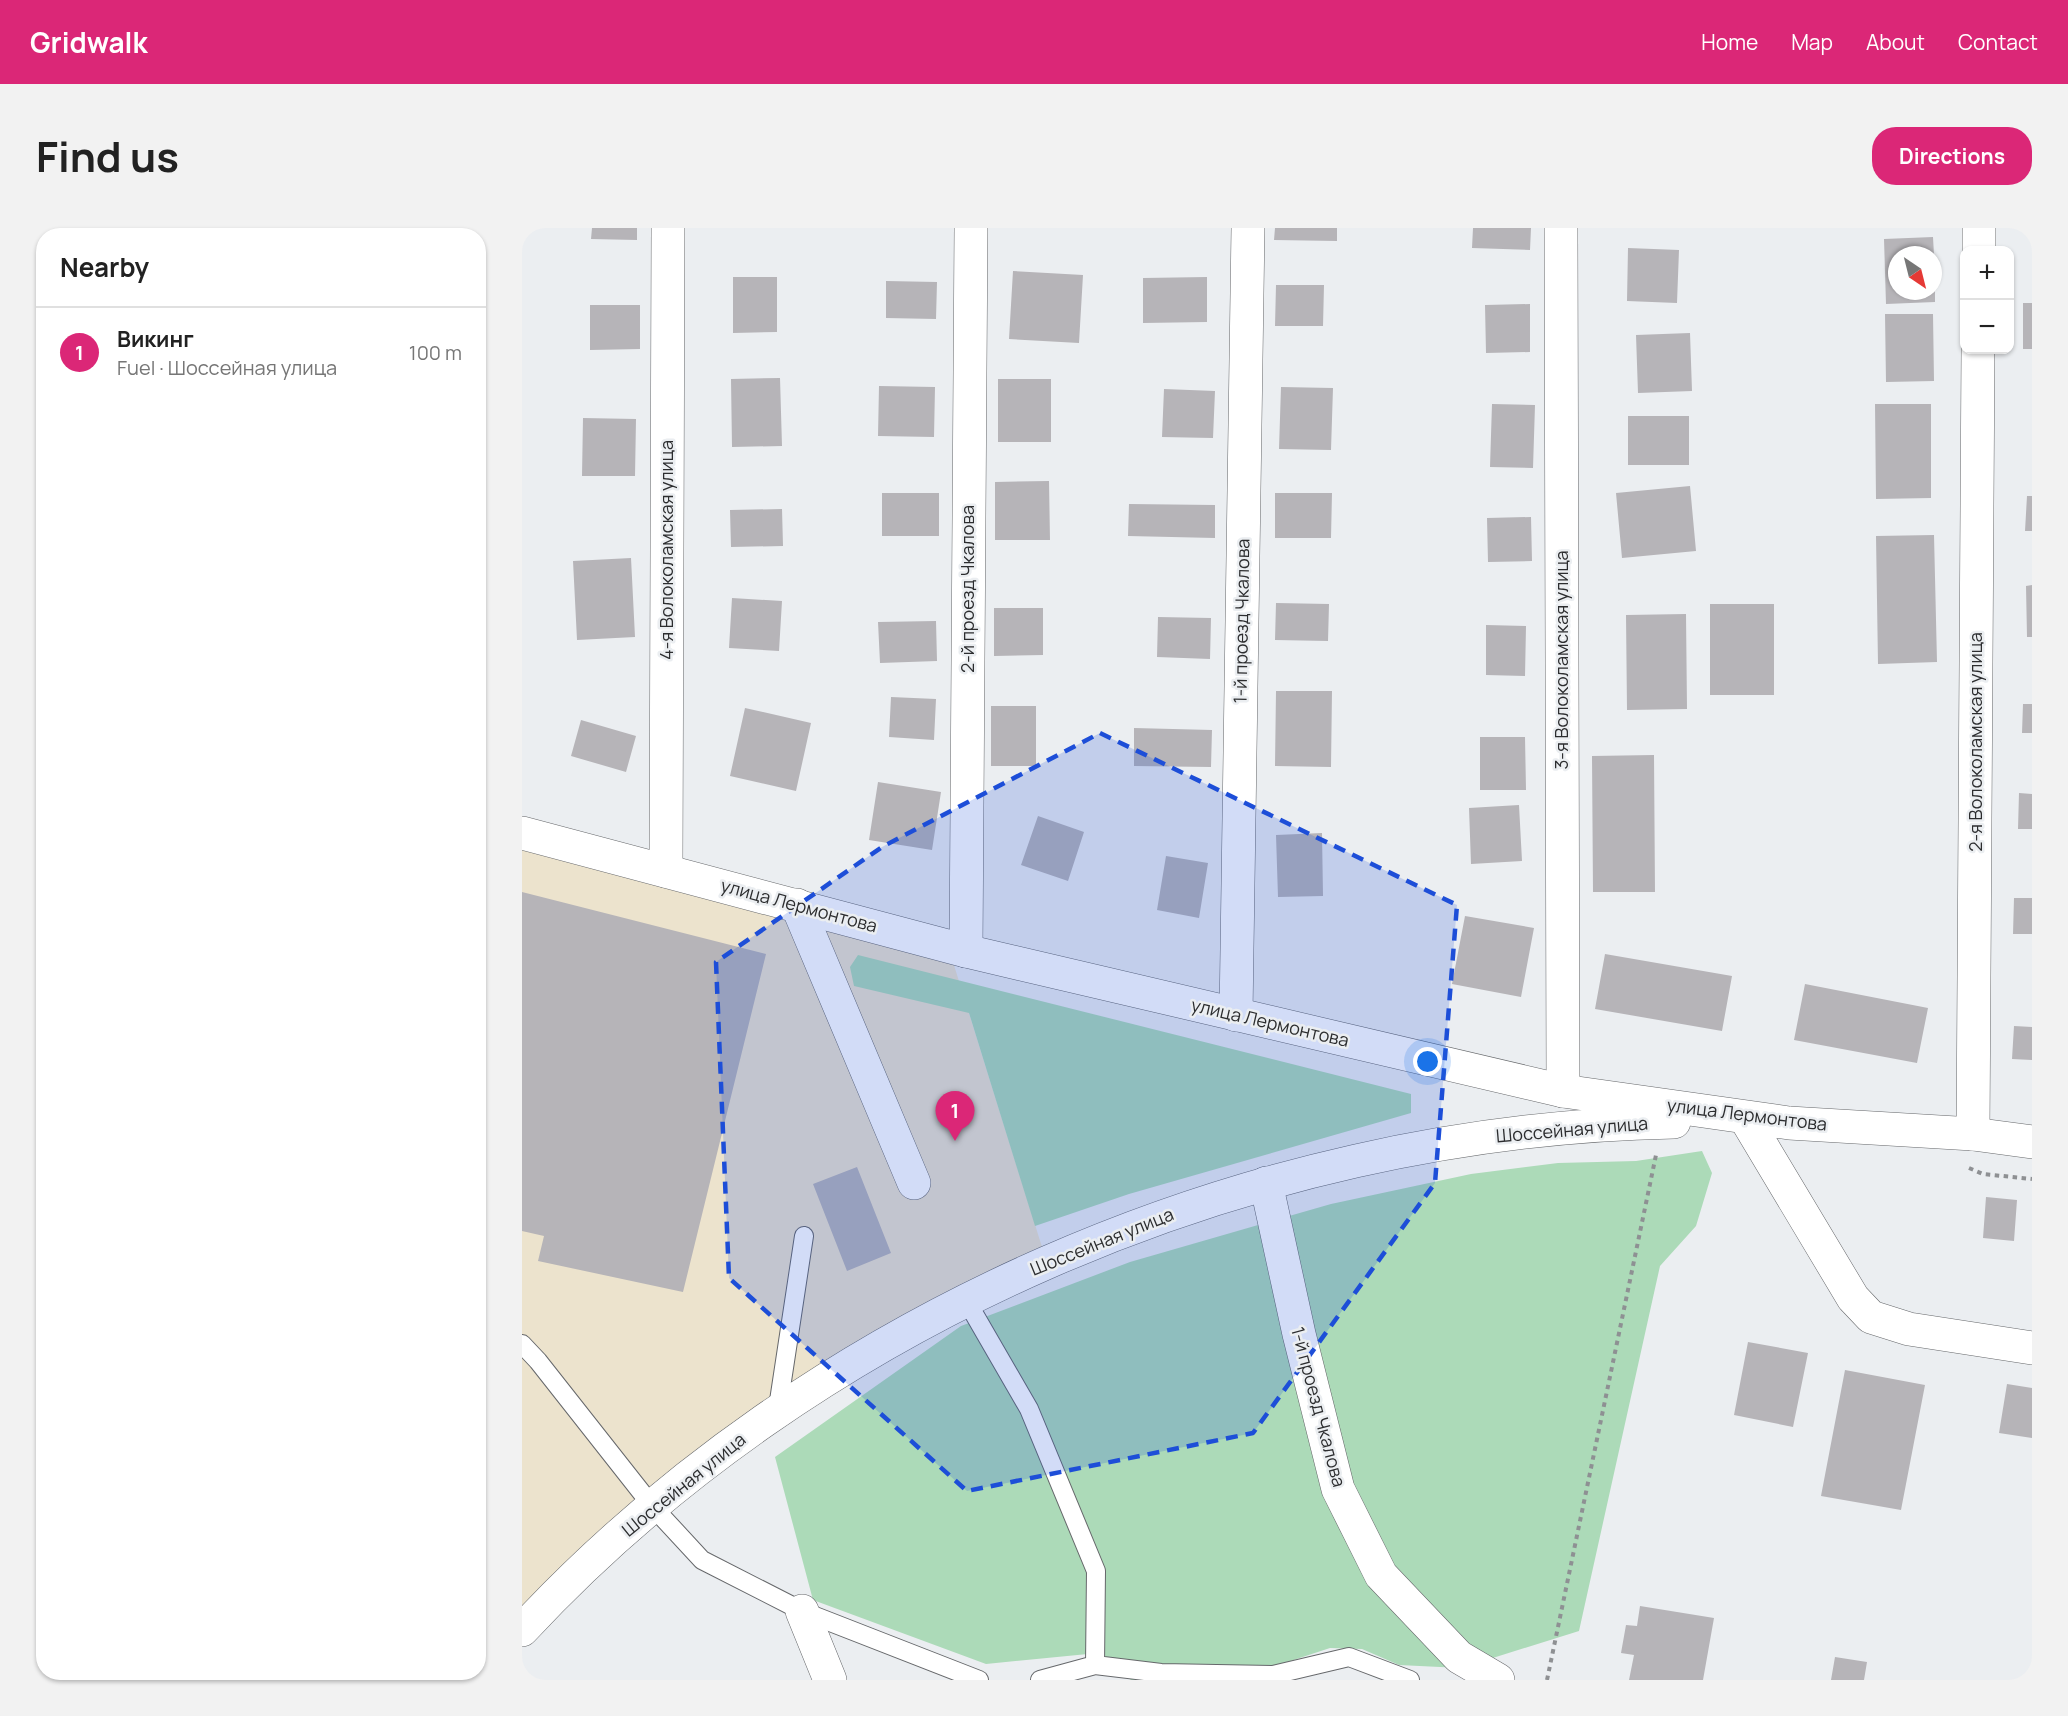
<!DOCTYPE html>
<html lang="en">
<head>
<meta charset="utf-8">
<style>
	:root { --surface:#fff; --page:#f2f2f2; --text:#222; --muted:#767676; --line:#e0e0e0; --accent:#db2777 }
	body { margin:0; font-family:Manrope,sans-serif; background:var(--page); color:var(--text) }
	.controls { position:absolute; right:18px; top:18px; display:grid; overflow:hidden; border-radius:12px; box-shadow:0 2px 4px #0004 }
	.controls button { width:54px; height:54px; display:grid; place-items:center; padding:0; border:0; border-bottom:2px solid var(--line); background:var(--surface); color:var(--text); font:30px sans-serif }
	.compass { position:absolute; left:1366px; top:18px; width:54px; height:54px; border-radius:50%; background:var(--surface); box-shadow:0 2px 4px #0004; rotate:145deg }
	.you { position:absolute; left:906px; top:834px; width:21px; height:21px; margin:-15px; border:4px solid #fff; border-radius:50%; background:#1a73e8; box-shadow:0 0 0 9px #1a73e833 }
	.badge { display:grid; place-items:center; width:39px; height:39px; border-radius:50%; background:var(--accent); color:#fff; font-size:20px; font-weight:700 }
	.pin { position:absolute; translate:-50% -50px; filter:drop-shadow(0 2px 3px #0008) }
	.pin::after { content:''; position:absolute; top:32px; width:21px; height:18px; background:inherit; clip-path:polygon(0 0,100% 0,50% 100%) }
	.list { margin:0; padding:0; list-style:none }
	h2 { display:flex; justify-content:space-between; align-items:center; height:78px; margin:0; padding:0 24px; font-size:26px }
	h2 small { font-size:20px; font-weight:400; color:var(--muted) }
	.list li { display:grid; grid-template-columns:39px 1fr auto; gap:18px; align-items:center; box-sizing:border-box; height:90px; padding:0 24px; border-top:2px solid var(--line) }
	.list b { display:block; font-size:22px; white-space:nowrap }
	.list p { margin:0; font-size:20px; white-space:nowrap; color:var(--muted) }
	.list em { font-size:20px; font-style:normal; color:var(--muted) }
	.map { position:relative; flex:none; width:1510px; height:1452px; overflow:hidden; border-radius:24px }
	header { display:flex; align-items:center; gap:36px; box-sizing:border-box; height:84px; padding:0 30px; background:var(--accent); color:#fff }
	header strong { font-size:28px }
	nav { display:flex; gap:33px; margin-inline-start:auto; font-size:21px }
	.intro { display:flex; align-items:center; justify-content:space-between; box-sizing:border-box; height:144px; padding:0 36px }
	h1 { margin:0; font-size:42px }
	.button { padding:15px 27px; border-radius:24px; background:var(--accent); color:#fff; font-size:21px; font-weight:700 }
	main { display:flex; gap:36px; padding:0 36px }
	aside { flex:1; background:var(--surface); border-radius:24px; box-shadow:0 2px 4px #0004 }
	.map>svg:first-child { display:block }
	.commercial { fill:#ece3cd }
	.green { fill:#acdab8 }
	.building { fill:#b6b4b8 }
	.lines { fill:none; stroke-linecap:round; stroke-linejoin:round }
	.lane-casing { stroke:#66686b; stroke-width:20 }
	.street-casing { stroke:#66686b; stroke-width:34 }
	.secondary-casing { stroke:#66686b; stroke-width:34 }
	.path { stroke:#8e9093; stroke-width:4; stroke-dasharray:4.5 4.5; stroke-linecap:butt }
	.lane { stroke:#fff; stroke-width:18 }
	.street { stroke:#fff; stroke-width:33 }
	.secondary { stroke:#fff; stroke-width:33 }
	.marked { fill:#1d4ed8; fill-opacity:0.2; stroke:#1d4ed8; stroke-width:4.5; stroke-dasharray:12 8; stroke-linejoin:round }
	.labels { text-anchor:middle; stroke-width:5; stroke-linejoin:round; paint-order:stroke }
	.street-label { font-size:18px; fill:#2c2d2f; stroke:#ebeef1 }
</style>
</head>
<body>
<header>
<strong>Gridwalk</strong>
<nav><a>Home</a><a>Map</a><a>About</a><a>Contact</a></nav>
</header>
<div class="intro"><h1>Find us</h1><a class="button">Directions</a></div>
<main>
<aside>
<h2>Nearby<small></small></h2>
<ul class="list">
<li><span class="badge">1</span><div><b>Викинг</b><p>Fuel · Шоссейная улица</p></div><em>100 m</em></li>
</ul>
</aside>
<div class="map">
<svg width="1510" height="1452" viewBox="0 0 1510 1452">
	<rect width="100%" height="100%" fill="#ebeef1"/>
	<path class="commercial" d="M0,605L426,718L525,1035L335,1133L0,1402Z"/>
	<path class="green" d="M336,727L889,866V885L607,966L513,998L447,785L332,758L328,739Z
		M1180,923L1190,945L1174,998L1138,1038L1057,1403L939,1440L877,1437L840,1421L808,1420L741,1442L744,1452H609L576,1425L464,1436L291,1372L253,1229L439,1098L608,1034L809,976L949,946L1036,935L1114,933Z"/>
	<path class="building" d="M70,0H115V12L69,11Z
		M753,0H815V13L752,12Z
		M951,0H1009L1008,22L950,20Z
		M1411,9L1412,27H1375V63H1413V74L1364,76L1362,11Z
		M1106,20L1157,22L1155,75L1105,73Z
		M491,43L561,47L557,115L487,111Z
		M211,49H255V104L211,105Z
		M685,49V94L621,95V50Z
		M364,53L415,54L414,91L364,90Z
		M754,57H802L801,98H753Z
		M1501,75H1510V121H1501Z
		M1008,76V124L964,125L963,77Z
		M68,77H118V121L68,122Z
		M1363,86H1411L1412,153L1364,154Z
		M1168,105L1170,163L1116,165L1114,107Z
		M258,150L260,218L210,219L209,151Z
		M476,151H529V214H476Z
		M357,158L413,159L412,209L356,208Z
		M759,159L811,160L809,222L757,221Z
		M642,161L693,163L691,210L640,209Z
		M970,176L1013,177L1011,240L968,239Z
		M1353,176H1409V270L1354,271Z
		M1106,188H1167V237H1106Z
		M61,190L114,191L113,248H60Z
		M527,253L528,312H473V254Z
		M1168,258L1174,323L1100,330L1094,265Z
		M360,265H417V308H360Z
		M753,265H810L809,310H753Z
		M1505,268H1510V303H1503Z
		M607,276L693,277V310L606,308Z
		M260,281L261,318L209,319L208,282Z
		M1009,289L1010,333L966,334L965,290Z
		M1412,307L1415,434L1356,436L1354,308Z
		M109,330L113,409L55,412L51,333Z
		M1510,357V409H1505L1504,358Z
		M210,370L260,373L257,423L207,420Z
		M754,375L807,376L806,413L753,412Z
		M1188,376H1252V467H1188Z
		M472,380H521V427L472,428Z
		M1164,386L1165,481L1105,482L1104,387Z
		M636,389L689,390L688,431L635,429Z
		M414,393L415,433L358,435L356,394Z
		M964,397L1004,398L1003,448L964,447Z
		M754,463H810L809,539L753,538Z
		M369,469L414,471L412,512L367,509Z
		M1501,476H1510V505H1500Z
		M469,478H514V538H469Z
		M223,480L289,495L274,563L208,548Z
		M59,492L114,508L104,544L49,528Z
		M612,500L690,502L689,539L612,538Z
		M958,509H1003L1004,562H958Z
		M1132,527L1133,664H1071L1070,528Z
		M356,554L419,564L410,622L347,612Z
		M1497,565L1510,566V601H1496Z
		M997,577L1000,633L949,636L947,580Z
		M516,588L562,604L546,653L499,637Z
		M800,605L801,668L756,669L754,607Z
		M644,628L686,635L677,690L635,682Z
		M0,664L244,726L161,1064L16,1033L22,1008L0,1003Z
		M1492,670H1510V706H1491Z
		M943,688L1012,700L999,769L930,756Z
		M1083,726L1210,748L1200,803L1073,781Z
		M1283,756L1406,780L1395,835L1272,812Z
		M1492,798L1510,799V832L1490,831Z
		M335,939L369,1025L325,1043L291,956Z
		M1464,969L1495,972L1492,1013L1461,1010Z
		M1226,1114L1286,1125L1271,1199L1212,1187Z
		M1323,1142L1403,1157L1379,1282L1299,1268Z
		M1485,1156L1510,1160V1210L1477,1205Z
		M1118,1378L1192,1390L1181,1452H1107L1112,1427L1099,1425L1104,1397L1115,1398Z
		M1313,1429L1345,1434L1342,1452H1309Z"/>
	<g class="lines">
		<defs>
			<path id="lane" d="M444,1072L507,1181L574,1343L573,1437
				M0,1116L16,1133L131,1279L180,1332L280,1383L457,1452
				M255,1186L282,1008
				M518,1452L573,1437L639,1445L751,1447L827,1429L888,1452"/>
			<path id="street" d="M1039,0L1041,863
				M1457,22V0
				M144,643L146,0
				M275,677L392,955
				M444,723L449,0
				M714,787L726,0
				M1225,893L1331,1070L1349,1089L1387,1101L1510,1120
				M1451,906L1456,122
				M744,955L777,1106L816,1261L859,1347L937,1429L976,1452
				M280,1383L308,1452"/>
			<path id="secondary" d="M0,605L444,723L1041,863L1267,895L1451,906L1510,914
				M0,1402C289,1091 728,902 1152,894"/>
		</defs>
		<use href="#lane" class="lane-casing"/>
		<use href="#street" class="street-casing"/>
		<use href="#secondary" class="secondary-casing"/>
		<path class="path" d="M1447,940L1461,946L1510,951
			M1025,1452L1134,927"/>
		<use href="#lane" class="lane"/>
		<use href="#street" class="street"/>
		<use href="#secondary" class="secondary"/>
	</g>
	<path class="marked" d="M578,505L935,677L913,955L731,1205L445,1263L207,1050L194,734L360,619Z"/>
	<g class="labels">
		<g class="street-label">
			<text transform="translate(145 322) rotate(-90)" y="6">4-я Волоколамская улица</text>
			<text transform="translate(446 361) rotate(-90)" y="6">2-й проезд Чкалова</text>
			<text transform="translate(720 393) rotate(-89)" y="6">1-й проезд Чкалова</text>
			<text transform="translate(1040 432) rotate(-90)" y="6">3-я Волоколамская улица</text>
			<text transform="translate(1454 514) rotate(-90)" y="6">2-я Волоколамская улица</text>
			<text transform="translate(277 678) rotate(15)" y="6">улица Лермонтова</text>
			<text transform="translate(748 795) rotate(13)" y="6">улица Лермонтова</text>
			<text transform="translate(1225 887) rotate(7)" y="6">улица Лермонтова</text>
			<text transform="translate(1050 902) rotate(-5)" y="6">Шоссейная улица</text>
			<text transform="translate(580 1014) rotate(-22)" y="6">Шоссейная улица</text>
			<text transform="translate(796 1179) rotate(75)" y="6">1-й проезд Чкалова</text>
			<text transform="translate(162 1257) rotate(-39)" y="6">Шоссейная улица</text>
		</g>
	</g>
</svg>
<div class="controls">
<button>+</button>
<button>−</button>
</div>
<svg class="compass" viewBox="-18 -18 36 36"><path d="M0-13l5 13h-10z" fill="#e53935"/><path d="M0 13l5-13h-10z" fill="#767676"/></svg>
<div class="you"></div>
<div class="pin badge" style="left:433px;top:913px">1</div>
</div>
</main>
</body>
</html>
